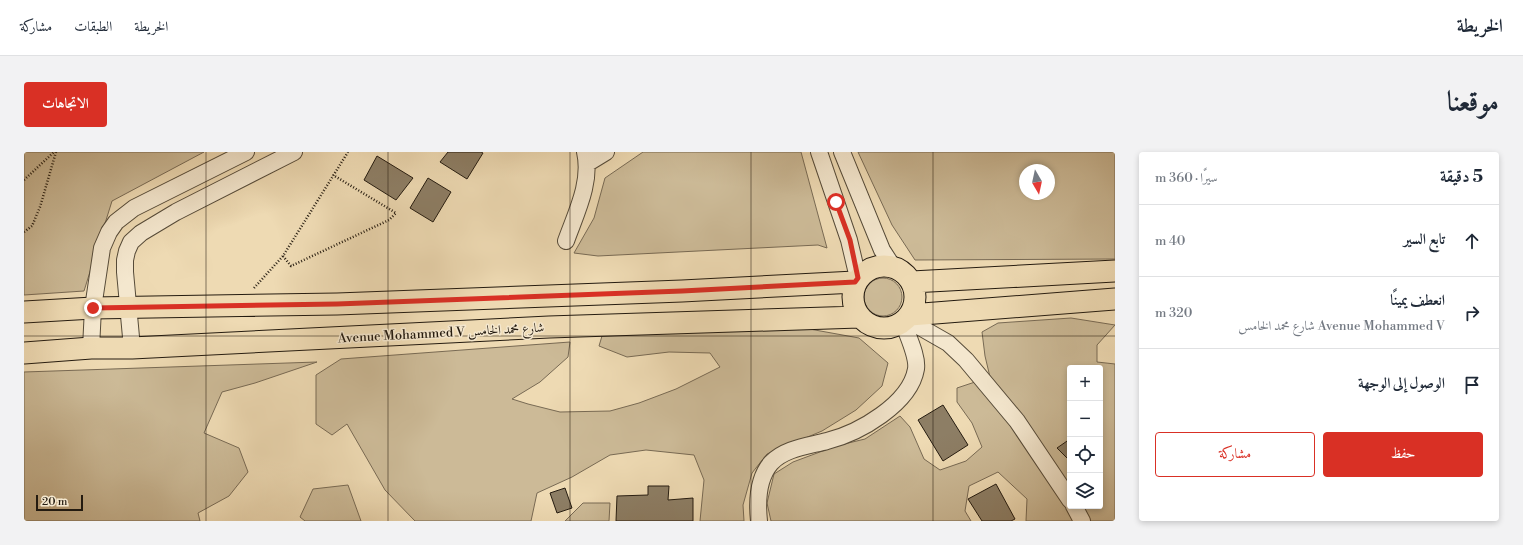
<!DOCTYPE html>
<html lang="ar">
<head>
<meta charset="utf-8">
<style>
	:root { --surface:#fff; --page:#f2f2f3; --text:#1f2937; --muted:#747a83; --line:#e0e1e3; --accent:#d93025 }
	body { margin:0; font-family:"Libre Bodoni",Amiri,serif; background:var(--page); color:var(--text); direction:rtl }
	.controls { position:absolute; right:12px; bottom:12px; display:grid; overflow:hidden; border-radius:4px; box-shadow:0 2px 6px #0003 }
	.controls button { width:36px; height:36px; display:grid; place-items:center; padding:0; border:0; border-bottom:1px solid var(--line); background:var(--surface); color:var(--text); font:20px sans-serif }
	.compass { position:absolute; left:995px; top:12px; width:36px; height:36px; border-radius:50%; background:var(--surface); box-shadow:0 2px 6px #0003; rotate:171deg }
	.scale { position:absolute; left:12px; bottom:10px; width:47px; box-sizing:border-box; padding-left:4px; border:2px solid #241b10; border-top:0; font-size:11px; line-height:14px; white-space:nowrap; color:#241b10; -webkit-text-stroke:3px #f4e7ce; paint-order:stroke }
	.stop { position:absolute; width:12px; height:12px; margin:-9px; border:3px solid #d93025; border-radius:50%; background:#fff }
	.stop.end { background:#d93025; border-color:#fff; box-shadow:0 1px 4px #0008 }
	.list { margin:0; padding:0; list-style:none }
	h2 { display:flex; justify-content:space-between; align-items:center; height:52px; margin:0; padding:0 16px; font-size:17px }
	h2 small { font-size:13px; font-weight:400; color:var(--muted) }
	.list li { display:grid; grid-template-columns:26px 1fr auto; gap:12px; align-items:center; box-sizing:border-box; height:72px; padding:0 16px; border-top:1px solid var(--line) }
	.list b { display:block; font-size:15px; white-space:nowrap }
	.list p { margin:0; font-size:13px; white-space:nowrap; color:var(--muted) }
	.list em { font-size:13px; font-style:normal; color:var(--muted) }
	.actions { display:flex; gap:8px; padding:12px 16px }
	.actions a { flex:1; padding:9px 0; border:1px solid var(--accent); border-radius:4px; text-align:center; font-size:14px; color:var(--accent) }
	.actions .main { background:var(--accent); color:#fff }
	.icon { flex:none; width:22px; height:22px; fill:none; stroke:currentColor; stroke-width:2; stroke-linecap:round; stroke-linejoin:round }
	.map { position:relative; flex:none; width:1091px; height:369px; overflow:hidden; direction:ltr; border-radius:4px }
	header { display:flex; align-items:center; gap:24px; box-sizing:border-box; height:56px; padding:0 20px; background:var(--surface); border-bottom:1px solid var(--line) }
	header strong { font-size:19px }
	nav { display:flex; gap:22px; margin-inline-start:auto; font-size:14px }
	.intro { display:flex; align-items:center; justify-content:space-between; box-sizing:border-box; height:96px; padding:0 24px }
	h1 { margin:0; font-size:28px }
	.button { padding:10px 18px; border-radius:4px; background:var(--accent); color:#fff; font-size:14px; font-weight:700 }
	main { display:flex; gap:24px; padding:0 24px }
	aside { flex:1; background:var(--surface); border-radius:4px; box-shadow:0 2px 6px #0003 }
	.map>svg:first-child { display:block }
	.green { fill:#ccba97; stroke:#786a54; fill-rule:evenodd }
	.building { fill:#8d7e65; stroke:#241b10 }
	.lines { fill:none; stroke-linecap:round; stroke-linejoin:round }
	.minor-casing { stroke:#564b39; stroke-width:18 }
	.major-casing { stroke:#241b10; stroke-width:23 }
	.path { stroke:#241b10; stroke-width:2.5; stroke-dasharray:1 2; stroke-linecap:butt }
	.minor { stroke:#f4e7ce; stroke-width:16 }
	.major { stroke:#eedab3; stroke-width:21 }
	.route { stroke:#d93025; stroke-width:5 }
	.grid { fill:none; stroke:#241b10; stroke-width:1; stroke-opacity:0.55 }
	.labels { text-anchor:middle; stroke-width:3; stroke-linejoin:round; paint-order:stroke }
	.street-label { font-size:13px; fill:#241b10; stroke:#f4e7ce }
</style>
</head>
<body>
<header>
<strong>الخريطة</strong>
<nav><a>الخريطة</a><a>الطبقات</a><a>مشاركة</a></nav>
</header>
<div class="intro"><h1>موقعنا</h1><a class="button">الاتجاهات</a></div>
<main>
<aside>
<h2>5 دقيقة<small>سيرًا · 360 m</small></h2>
<ul class="list">
<li><svg class="icon" aria-label="ahead" viewBox="0 0 24 24"><path d="M12 20V5M6 11l6-6 6 6"/></svg><div><b>تابع السير</b></div><em>40 m</em></li>
<li><svg class="icon" aria-label="right" viewBox="0 0 24 24"><path d="M7 20v-9h11M14 6l5 5-5 5"/></svg><div><b>انعطف يمينًا</b><p>Avenue Mohammed V شارع محمد الخامس</p></div><em>320 m</em></li>
<li><svg class="icon" aria-label="arrive" viewBox="0 0 24 24"><path d="M6 21V4h12l-3 4 3 4H6"/></svg><div><b>الوصول إلى الوجهة</b></div></li>
</ul>
<div class="actions"><a class="main">حفظ</a><a>مشاركة</a></div>
</aside>
<div class="map">
<svg width="1091" height="369" viewBox="0 0 1091 369">
	<rect width="100%" height="100%" fill="#eedab3"/>
	<filter id="stains"><feTurbulence type="fractalNoise" baseFrequency=".005" numOctaves="4"/><feColorMatrix values="0 0 0 0 .2 0 0 0 0 .09 0 0 0 0 .02 0 0 0 .5 -.17"/></filter>
	<radialGradient id="worn" r=".72"><stop offset=".6" stop-color="#630" stop-opacity="0"/><stop offset="1" stop-color="#630" stop-opacity=".3"/></radialGradient>
	<path class="green" d="M0,0H180L88,49L60,139L0,143Z
		M619,0H777L803,96L794,93L574,104L550,101L570,66L581,26Z
		M834,0H1091V107L891,108L868,73ZM1001,18H1025V42H1001Z
		M840 145a19 19 0 1 1 38 0a19 19 0 1 1-38 0Z
		M1047,166L1091,173L1073,193V210L1091,212V369H1002L1003,347L974,320L945,334L941,359L947,369H747L743,351L750,322L769,310L812,294L841,287L876,264L886,275L900,307L916,318L942,309L958,295L948,271L933,250V236L966,225L961,204L958,180L974,171ZM1046,216H1076V354H1046Z
		M780,176L835,186L864,211L858,234L832,258L798,279L743,302L728,321L719,353L720,369H676L680,328L670,303L622,298L586,303L548,325L513,341L507,369H391L361,338L323,272L308,283L292,272V223L317,207L546,190L544,205L516,230L488,247L504,252L536,260L586,259L615,251L652,237L696,215L686,201L645,200L603,205L575,194L578,184Z
		M293,210L231,231L198,240L180,281L215,296L224,320L205,344L174,361L176,369H0V220Z
		M324,333L337,369H281L276,365L289,337Z
		M559,351H586L585,369H541Z"/>
	<path class="building" d="M424,0H457L459,1L443,27L416,10Z
		M353,4L389,26L372,48L340,28Z
		M404,26L427,40L409,70L386,56Z
		M919,253L944,293L919,309L894,268Z
		M1046,287V309L1033,296Z
		M972,332L991,367L987,369H958L944,347Z
		M624,334H645L644,348L669,346V369H592L593,344L624,343Z
		M541,336L548,356L533,361L526,341Z"/>
	<g class="lines">
		<defs>
			<path id="minor" d="M795,0L825,88L834,126
				M818,0L858,98L869,115
				M564,11L582,0
				M542,89C552,61 568,30 561,0
				M882,167L924,191L942,208L993,269L1046,348
				M67,196L69,156L78,96L85,80L92,70L110,56L222,0
				M108,196L101,120V108L103,99L107,90L117,81L152,60L270,0
				M1050,354L1058,369
				M735,369C733,350 734,326 747,311C761,296 785,294 803,289C835,281 886,252 892,217C894,204 883,183 879,170"/>
			<path id="major" d="M829 145a31 31 0 1 1 62 0a31 31 0 1 1-62 0Z
				M888,130L1091,119
				M0,160L69,156L313,152L658,139L831,130
				M886,163L1091,147
				M0,201L67,196H108L525,175L835,165"/>
		</defs>
		<use href="#minor" class="minor-casing"/>
		<use href="#major" class="major-casing"/>
		<path class="path" d="M0,28L30,0
			M0,80L8,74L16,55L32,0
			M259,104L267,114L365,68L372,61L309,23
			M230,136L259,104L324,0"/>
		<use href="#minor" class="minor"/>
		<use href="#major" class="major"/>
	</g>
	<g class="lines">
		<path class="route" d="M69,156L313,152L658,139L831,130L834,126L826,88L812,50"/>
	</g>
	<path class="grid" d="M182,0V369M364,0V369M546,0V369M727,0V369M909,0V369M0,184H1091"/>
	<g class="labels">
		<g class="street-label">
			<text transform="translate(417 180) rotate(-3)" y="5">Avenue Mohammed V شارع محمد الخامس</text>
		</g>
	</g>
	<rect width="100%" height="100%" filter="url(#stains)"/>
	<rect width="100%" height="100%" fill="url(#worn)"/>
</svg>
<div class="controls">
<button>+</button>
<button>−</button>
<button><svg class="icon" aria-label="locate" viewBox="0 0 24 24"><circle cx="12" cy="12" r="6"/><path d="M12 2v4M12 18v4M2 12h4M18 12h4"/></svg></button>
<button><svg class="icon" aria-label="layers" viewBox="0 0 24 24"><path d="M12 4l9 5-9 5-9-5zM3 14l9 5 9-5"/></svg></button>
</div>
<svg class="compass" viewBox="-18 -18 36 36"><path d="M0-13l5 13h-10z" fill="#e53935"/><path d="M0 13l5-13h-10z" fill="#747a83"/></svg>
<div class="scale">20 m</div>
<div class="stop" style="left:812px;top:50px"></div>
<div class="stop end" style="left:69px;top:156px"></div>
</div>
</main>
</body>
</html>
